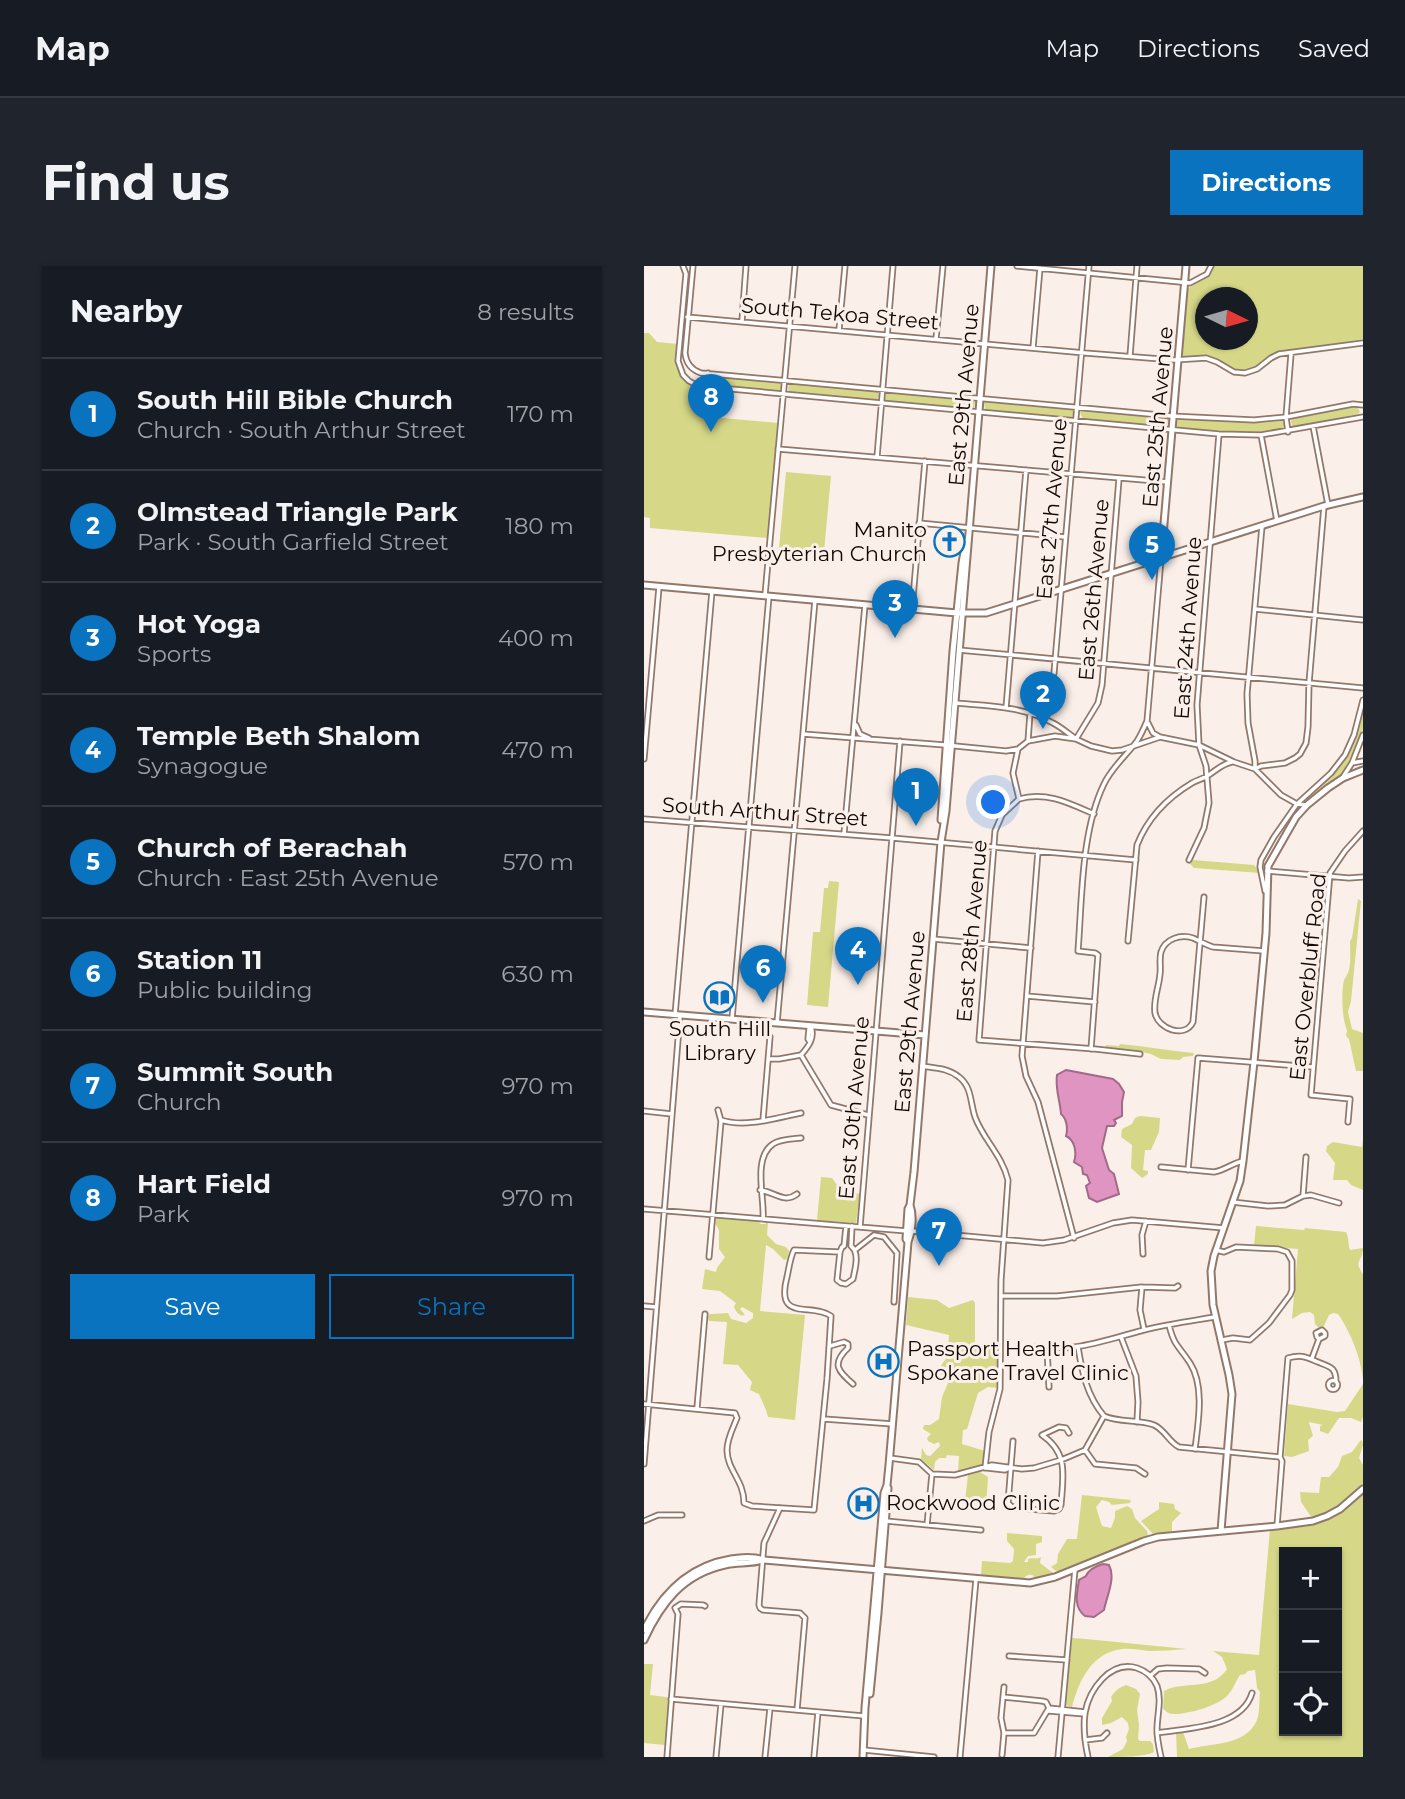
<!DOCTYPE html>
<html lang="en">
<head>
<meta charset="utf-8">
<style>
	:root { --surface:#171b24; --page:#20242c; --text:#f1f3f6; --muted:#9ea1a6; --line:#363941; --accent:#0973bf }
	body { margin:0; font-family:Montserrat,sans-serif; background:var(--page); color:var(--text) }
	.controls { position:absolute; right:21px; bottom:21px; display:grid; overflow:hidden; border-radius:0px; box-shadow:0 2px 5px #0004 }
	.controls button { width:63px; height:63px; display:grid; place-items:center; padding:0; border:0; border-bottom:2px solid var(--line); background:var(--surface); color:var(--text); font:35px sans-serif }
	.compass { position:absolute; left:551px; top:21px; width:63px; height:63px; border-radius:50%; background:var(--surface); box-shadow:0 2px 5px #0004; rotate:95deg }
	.you { position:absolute; left:350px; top:537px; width:24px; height:24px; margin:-18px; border:5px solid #fff; border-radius:50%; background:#1a73e8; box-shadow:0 0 0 10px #1a73e833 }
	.badge { display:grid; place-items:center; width:46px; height:46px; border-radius:50%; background:var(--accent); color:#fff; font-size:23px; font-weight:700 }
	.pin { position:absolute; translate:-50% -58px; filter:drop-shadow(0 2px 4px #0008) }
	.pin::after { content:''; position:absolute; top:37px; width:24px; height:21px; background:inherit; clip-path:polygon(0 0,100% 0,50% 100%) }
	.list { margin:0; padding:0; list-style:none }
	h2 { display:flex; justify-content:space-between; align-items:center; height:91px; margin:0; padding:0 28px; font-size:30px }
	h2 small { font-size:23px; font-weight:400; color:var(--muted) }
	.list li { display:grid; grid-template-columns:46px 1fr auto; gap:21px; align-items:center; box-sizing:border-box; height:112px; padding:0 28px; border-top:2px solid var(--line) }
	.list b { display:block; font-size:26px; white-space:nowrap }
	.list p { margin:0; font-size:23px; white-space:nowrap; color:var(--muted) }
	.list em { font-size:23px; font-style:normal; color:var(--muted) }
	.actions { display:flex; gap:14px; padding:21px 28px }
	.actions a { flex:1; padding:16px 0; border:2px solid var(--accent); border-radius:0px; text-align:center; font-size:24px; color:var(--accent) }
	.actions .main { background:var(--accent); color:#fff }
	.icon { flex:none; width:38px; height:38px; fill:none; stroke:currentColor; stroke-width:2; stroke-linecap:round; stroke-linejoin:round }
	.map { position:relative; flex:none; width:719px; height:1491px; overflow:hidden; border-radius:0px }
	header { display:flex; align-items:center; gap:42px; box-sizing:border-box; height:98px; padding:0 35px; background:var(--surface); border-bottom:2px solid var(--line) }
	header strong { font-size:33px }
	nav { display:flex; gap:38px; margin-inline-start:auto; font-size:24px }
	.intro { display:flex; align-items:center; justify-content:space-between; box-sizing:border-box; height:168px; padding:0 42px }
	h1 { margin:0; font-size:49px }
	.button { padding:18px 32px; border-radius:0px; background:var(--accent); color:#fff; font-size:24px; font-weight:700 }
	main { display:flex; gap:42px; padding:0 42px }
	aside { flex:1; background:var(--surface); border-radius:0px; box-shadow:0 2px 5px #0004 }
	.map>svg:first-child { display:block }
	.green { fill:#d6d888; fill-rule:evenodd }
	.water { fill:#e094c2; stroke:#a26a89; stroke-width:2 }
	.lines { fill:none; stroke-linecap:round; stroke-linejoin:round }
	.street-casing { stroke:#92786b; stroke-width:7 }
	.secondary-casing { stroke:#92786b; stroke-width:9 }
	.street { stroke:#fff; stroke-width:3.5 }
	.secondary { stroke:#fff; stroke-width:5 }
	.labels { text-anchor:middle; stroke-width:6; stroke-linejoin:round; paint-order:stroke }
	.street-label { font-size:21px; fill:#120905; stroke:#fbefe9 }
	.poi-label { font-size:21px; fill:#120905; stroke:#fbefe9; text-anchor:start }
</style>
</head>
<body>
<header>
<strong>Map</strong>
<nav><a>Map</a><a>Directions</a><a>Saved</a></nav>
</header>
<div class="intro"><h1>Find us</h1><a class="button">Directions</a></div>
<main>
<aside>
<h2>Nearby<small>8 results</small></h2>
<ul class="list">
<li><span class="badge">1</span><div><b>South Hill Bible Church</b><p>Church · South Arthur Street</p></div><em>170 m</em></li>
<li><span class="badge">2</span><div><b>Olmstead Triangle Park</b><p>Park · South Garfield Street</p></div><em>180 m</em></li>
<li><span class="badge">3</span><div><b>Hot Yoga</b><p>Sports</p></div><em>400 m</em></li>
<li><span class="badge">4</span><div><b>Temple Beth Shalom</b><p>Synagogue</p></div><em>470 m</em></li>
<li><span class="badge">5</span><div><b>Church of Berachah</b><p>Church · East 25th Avenue</p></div><em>570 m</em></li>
<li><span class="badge">6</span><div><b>Station 11</b><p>Public building</p></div><em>630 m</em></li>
<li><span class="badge">7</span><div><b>Summit South</b><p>Church</p></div><em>970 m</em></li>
<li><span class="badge">8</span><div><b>Hart Field</b><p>Park</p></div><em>970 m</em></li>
</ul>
<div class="actions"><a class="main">Save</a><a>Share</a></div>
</aside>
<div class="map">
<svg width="719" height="1491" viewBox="0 0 719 1491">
	<rect width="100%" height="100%" fill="#fbefe9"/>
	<path class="green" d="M570,0H719V73L651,85L634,86L627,89L614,100L599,104L589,103L577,95L564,90H537L543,23L565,10ZM562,32H604V74H562Z
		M0,67H5L13,76L34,78C31,103 34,113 59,122L57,150L135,157L124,272L6,262V252L0,251Z
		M69,110L135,115L137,119V124L134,126L69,120C66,116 66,113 69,110Z
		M147,117L233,125L236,128L235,132L232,134L146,127L144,123L145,119Z
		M244,126L331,134L330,143L244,136L241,133L242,128Z
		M341,135L426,142L430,144V150L426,152L341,144L340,136Z
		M713,140L716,146L714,148L651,161L648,160L647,155L648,152Z
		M441,144L523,151L526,156L522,160L439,153L436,147L437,145Z
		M535,153L615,157L638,155L640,156L641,160L638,163L617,166H595L535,162L532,159V156Z
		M142,206L187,210L180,286L135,282Z
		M719,442V462L717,470L698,509L666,533L660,535C666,525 679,517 688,508C707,490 712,466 719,442Z
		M549,594L610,599L616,607L550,602L546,598Z
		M185,615L195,616L184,741L163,739L169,666H176L180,622H184Z
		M714,633L717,635L707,735L704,746L708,763L719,767V805H712L705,773L702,770L703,764C698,753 697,727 700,714C702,711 704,707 705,704C707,695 706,684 706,675L708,672Z
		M476,778C501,780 525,785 550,787L549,790L539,791L536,794L517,793L507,788L488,784L461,782L462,779L475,780Z
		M496,850L516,852L515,866L507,884H501L499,904L504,905V908L498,912L487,902L488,879L477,871L478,863L488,858L491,852Z
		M719,873V924L707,919L703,914H689L691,897L682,885L683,880L689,876L718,881Z
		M177,911L188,912L196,923L216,928L212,957L173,954Z
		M73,952L114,955L117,958H121L124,956L123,969L132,978L142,981L145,985L143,993L140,994L129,983L122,979L116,1045L161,1049L151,1154L124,1151L122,1144L115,1128L106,1124L108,1116L94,1099L79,1098L83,1056L65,1055L63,1051L66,1048L84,1047L87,1053L102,1057L109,1052V1047L98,1041L96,1043L101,1049C96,1051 92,1046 90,1041L92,1037L76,1025L58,1023L61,1003L72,1006L73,1002L81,991L75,983V964L71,957Z
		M612,960L660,964L661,962L702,966C705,972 704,978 706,984L719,982C719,995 709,995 719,1008V1113C717,1092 706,1065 694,1048L689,1047L685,1049L679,1062H675L671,1058L670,1049L666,1046L658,1047L648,1053L654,983L610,979Z
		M264,1031L293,1034L305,1042L329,1034L331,1037V1077L354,1080V1122L344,1121L334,1127L323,1163L319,1164L318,1178L341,1185L339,1199L314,1205L315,1190L303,1189L302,1192H295L291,1196L290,1204L277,1193L278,1182L282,1189L286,1190L296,1180L295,1176L290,1178L284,1175L283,1172L287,1168L279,1163L280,1159H286L295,1153L298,1131L304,1117L294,1104L303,1091L305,1069L262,1059Z
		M719,1118V1151L717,1156L707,1152H695L684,1168L676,1165V1160L679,1159L665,1156L669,1170L664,1174L665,1185L648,1191L640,1190L644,1138L693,1146L701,1145Z
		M718,1174L719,1179L715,1192L719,1199V1218L695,1240L668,1252L657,1236L656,1226L675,1227L677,1211H685L694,1201L698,1190L708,1186L716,1175Z
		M336,1206L344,1211L342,1241L333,1236L321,1235L324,1209Z
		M719,1226V1491H533L532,1467L539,1466L545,1483C568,1477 602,1480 613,1454C616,1446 615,1434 616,1426L613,1422L611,1404L604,1405L601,1408L596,1409C592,1415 589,1423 584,1429C574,1440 545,1448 530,1448C525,1448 523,1446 519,1443L520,1425C540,1414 568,1426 583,1403L578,1391L569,1385L615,1389L626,1263C670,1259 685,1256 719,1226ZM640,1286H693V1465H640Z
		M438,1229L487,1234L486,1237L468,1239L465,1236L458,1234L452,1241L458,1260L467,1262L471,1252V1245L483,1240L488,1243L491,1252L503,1265L504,1270L489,1275L416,1305H412L407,1301L413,1297L414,1288L423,1273H433Z
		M515,1236L530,1238L531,1243L537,1247L528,1256V1266L509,1268L497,1255L515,1243Z
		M363,1267L398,1270V1276L392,1278V1289L384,1290L380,1296H384V1293C388,1291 392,1294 397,1291L396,1297L412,1309L392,1313L389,1312L390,1310C385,1307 382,1310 379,1313L337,1309L338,1295L366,1297L369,1295L370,1283L363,1275Z
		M428,1372L442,1373L543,1383C530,1384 517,1385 505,1385C496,1384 486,1382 478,1383C447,1387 435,1415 428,1441L422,1439Z
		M0,1398H9L6,1429L22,1431L25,1433L21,1479L0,1477Z
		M482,1419L492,1423L496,1428L493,1444L495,1459L494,1473L496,1475H506L509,1478L510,1486C500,1491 478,1491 464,1491L479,1483L483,1475L482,1471L485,1463L484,1457L478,1451L467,1457L458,1459V1452L468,1435L467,1431C471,1425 474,1422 482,1419Z"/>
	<path class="water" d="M422,804L469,813L475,818L480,826L478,836V850L470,854L472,857L470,860H463L458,882L465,904L470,908L475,928L453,936L445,932L442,920L446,917L443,909L439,908L438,901L430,896C433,887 431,874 422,870C424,863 423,853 417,848C416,834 411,823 413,809Z
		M459,1298L465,1299C472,1312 463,1329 460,1344L450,1351L441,1350C429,1341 433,1327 435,1314L442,1310C445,1303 452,1300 459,1298Z"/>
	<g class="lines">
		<defs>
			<path id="street" d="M39,0L42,8L34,95L39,109L45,115L54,120L575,168L617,169L719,151
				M49,0L41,87C42,97 48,104 57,107L527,150L610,154L642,151L709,138L719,139
				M373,0L546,17L563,8L567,0
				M43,51L441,87L530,94L562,92L573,96L590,106L601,107L613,103L627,92L635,88L719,77
				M98,55L102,0
				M195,64L201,0
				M292,73L299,0
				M389,82L396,2
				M486,90L493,0
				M62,121L64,107
				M669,160L684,239
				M644,166L642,151L647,88
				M617,169L633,255
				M134,183L524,216
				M233,191L249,0
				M275,257L421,271
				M121,329L151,0
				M268,343L281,195
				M611,343L719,354
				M315,384L719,422
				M311,437C344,440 379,440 409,457C417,461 425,468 432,473L454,437L458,419L475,213
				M362,442L382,204
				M504,457L509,467L516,471
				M212,459L216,468L225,472
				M159,468L301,479L362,485L374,483L384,475L411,470L432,473L447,480L468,485L478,484L516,471L555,479L590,496L611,503L637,529L653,538L663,539
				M384,475L386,447L405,423L410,407L445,0
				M374,483L369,507L375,533L358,549L351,565L335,774L451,783L496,788
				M0,493L15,321
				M708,497L719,495
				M611,503L617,500L641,497L651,492L656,488L662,477L664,461L665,417L680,240
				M611,503V495L604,457L603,428L618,260
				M699,511L708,497L719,469
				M375,533C402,525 425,537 450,548
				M0,553L248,572L492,594
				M200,568L221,339
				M394,585L378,790L382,810L394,836L430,972
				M545,594L560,562L565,537L562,500L555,479L553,439L575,168
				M623,605L705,612L719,611
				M621,625L616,601L617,594L630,571L653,538L687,507L701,489L710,469L719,434
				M560,631L549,756C541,773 514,763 511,747C509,734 515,721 516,708C517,701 515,693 517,686C521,673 536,668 549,672C556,675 562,679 569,681L620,685
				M289,673L387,682
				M484,675L493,579C504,551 523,532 548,517C553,514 559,513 563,510C572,505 577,498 588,496
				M383,730L451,736
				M31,749L68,325
				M88,753L125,330
				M133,757L171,334
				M166,776L164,773L165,763H167
				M447,783L454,689L451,687L434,685C438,634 437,565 460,518C468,501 482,490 493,475C497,469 500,462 503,455L517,293
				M157,789L187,839L224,849
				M125,793H135L157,789C165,780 171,772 167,760
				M278,800C291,802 304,802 315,811C328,821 326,836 331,851C339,873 358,889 364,914L357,1014L356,1123L345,1166L341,1202
				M0,845L28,848
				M77,854C101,862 132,852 157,847
				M119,854L126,771
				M704,856L706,833L667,829L686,607L701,585L719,565
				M517,901L570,906C581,904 589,897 599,895
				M544,904L554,792L669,801
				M116,924C131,926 140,938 153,928
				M659,930L662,891
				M588,936L624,940L641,939L659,930L667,929L695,937
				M0,943L263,965
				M119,953C121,933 108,892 129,878C136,873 148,873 157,872
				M202,960L200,980L198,981L196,986L193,1014L197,1017L202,1018L209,1013C211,1003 216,987 207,980L208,960
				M216,961L256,475
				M267,965L399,977L420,974L469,957L488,954L580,962
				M211,984L230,969L240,971L253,987L250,1036
				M572,984L580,986L592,981L634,983L643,986L648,995V1024L646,1029L625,1057L606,1074L589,1072L578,1074
				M499,988L498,969L502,955
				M65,991L77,855L74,844
				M498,1021L496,1044L500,1063
				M357,1030H413L498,1021L531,1022L534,1020
				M0,1040L12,1041
				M525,1059C530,1080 535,1080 546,1097C561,1120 554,1158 551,1183
				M477,1071L492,1110L494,1136L493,1156
				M186,1080L200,1076L204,1078V1082C187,1098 194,1105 209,1118
				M392,1081C429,1087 465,1073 500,1064C524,1058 547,1055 571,1051
				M434,1081C438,1106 443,1130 460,1150
				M403,1083L405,1121
				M668,1092L675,1073L681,1070V1067L678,1064L672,1067L673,1071L675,1073
				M684.5 1119a4.5 4.5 0 1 1 9 0a4.5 4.5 0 1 1-9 0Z
				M0,1138L91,1147L93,1152C89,1162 83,1173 83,1184C83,1204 100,1214 100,1237L108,1240L170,1244L183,1113L187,1050C167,1036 131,1057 143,1011C145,1002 146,992 150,984L196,986
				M53,1142L61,1048
				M460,1150C476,1157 495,1153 510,1159C521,1164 525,1176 535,1181L636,1191
				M180,1153L249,1158
				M369,1175L364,1237L367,1240L371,1242L410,1245L415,1243L417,1239C419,1211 425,1187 398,1169L415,1161L422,1162L425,1167
				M441,1184L451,1198L492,1202L501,1208
				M246,1192L275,1196L288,1208L311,1209L348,1199L378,1203L390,1202L417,1194L441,1184L460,1150
				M0,1198L36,749
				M343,1202L361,1204L366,1202
				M136,1242L120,1277L115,1339L116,1342L119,1344L156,1347L161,1352L153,1444
				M0,1255L14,1249H38
				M242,1255L337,1264
				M283,1259L288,1208
				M633,1260L638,1195L636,1191L644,1092C657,1088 662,1091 674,1096C685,1101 692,1100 692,1116
				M365,1390L423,1394
				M506,1410L514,1403L523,1402L555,1403L561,1407
				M359,1431L398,1435L402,1436L405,1442
				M27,1433L220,1450
				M405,1442L441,1446
				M405,1445L441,1448
				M360,1467H390L405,1442
				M513,1467C543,1462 598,1462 608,1427
				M441,1474L458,1472L463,1467
				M220,1484L290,1491
				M358,1489L360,1467L357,1452L360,1421
				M23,1491L34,1348L31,1342L37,1338L59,1339L61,1340
				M72,1491L77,1438
				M121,1491L126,1442
				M170,1491L174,1446
				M316,1491L332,1313
				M414,1491L431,1303
				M444,1491C441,1477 439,1461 441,1447C445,1424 466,1394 493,1402C502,1405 509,1411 513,1420C518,1434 513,1449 513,1464C513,1473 515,1482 517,1491"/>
			<path id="secondary" d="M517,293L542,0
				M0,319L313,347H342L680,240L719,231
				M297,554L309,385L318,297L322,275
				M0,746L281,769
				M264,976L262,973L264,943L266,939L270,906L297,576L302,545L347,0
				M577,1265L588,1128L585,1109L569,1039L567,1005L570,990L596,915L599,895L610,796L622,667L624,600L652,551L663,539L684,522L699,512L719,504
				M0,1364C18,1327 45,1300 87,1293C98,1291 109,1290 120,1294L386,1317L411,1311L500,1275L514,1271L633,1260L669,1255L683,1250L696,1243L719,1223
				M0,1374C17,1337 39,1308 81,1299C94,1296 107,1298 119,1294
				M226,1428L234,1347L244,1222
				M219,1491L221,1442L240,1227L243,1219L245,1199L264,976C268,966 270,950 266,939"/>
		</defs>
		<use href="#street" class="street-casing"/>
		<use href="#secondary" class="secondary-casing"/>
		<use href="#street" class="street"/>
		<use href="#secondary" class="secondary"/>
	</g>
	<defs>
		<symbol id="church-ring" viewBox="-11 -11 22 22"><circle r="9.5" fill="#fbefe9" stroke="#0973bf" stroke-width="1.5"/><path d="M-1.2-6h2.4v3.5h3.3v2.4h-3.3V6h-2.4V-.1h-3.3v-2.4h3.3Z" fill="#0973bf"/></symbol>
		<symbol id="library-ring" viewBox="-11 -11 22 22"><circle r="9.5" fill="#fbefe9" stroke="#0973bf" stroke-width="1.5"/><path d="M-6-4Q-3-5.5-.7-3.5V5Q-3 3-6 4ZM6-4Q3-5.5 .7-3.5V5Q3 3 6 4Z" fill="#0973bf"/></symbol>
		<symbol id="hospital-ring" viewBox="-11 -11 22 22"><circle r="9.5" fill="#fbefe9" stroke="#0973bf" stroke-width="1.5"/><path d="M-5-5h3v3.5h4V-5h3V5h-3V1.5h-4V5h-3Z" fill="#0973bf"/></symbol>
	</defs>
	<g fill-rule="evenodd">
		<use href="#church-ring" x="288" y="258" width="35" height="35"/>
		<use href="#library-ring" x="58" y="714" width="35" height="35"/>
		<use href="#hospital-ring" x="222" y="1078" width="35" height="35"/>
		<use href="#hospital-ring" x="202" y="1220" width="35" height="35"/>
	</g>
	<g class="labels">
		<g class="street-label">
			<text transform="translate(196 48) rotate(5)" y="7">South Tekoa Street</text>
			<text transform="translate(320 129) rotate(-85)" y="7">East 29th Avenue</text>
			<text transform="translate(514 151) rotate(-85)" y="7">East 25th Avenue</text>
			<text transform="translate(408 243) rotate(-85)" y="7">East 27th Avenue</text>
			<text transform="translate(450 324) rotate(-85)" y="7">East 26th Avenue</text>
			<text transform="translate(544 362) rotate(-86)" y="7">East 24th Avenue</text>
			<text transform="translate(121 546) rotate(4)" y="7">South Arthur Street</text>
			<text transform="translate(328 665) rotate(-85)" y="7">East 28th Avenue</text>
			<text transform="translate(664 711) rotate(-84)" y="7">East Overbluff Road</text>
			<text transform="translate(266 756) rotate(-85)" y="7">East 29th Avenue</text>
			<text transform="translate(210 842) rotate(-85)" y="7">East 30th Avenue</text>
		</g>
		<g class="poi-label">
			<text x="283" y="271" text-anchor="end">Manito<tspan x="283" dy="24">Presbyterian Church</tspan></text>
			<text x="76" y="770" text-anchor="middle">South Hill<tspan x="76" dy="24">Library</tspan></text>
			<text x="263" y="1090">Passport Health<tspan x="263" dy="24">Spokane Travel Clinic</tspan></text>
			<text x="242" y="1244">Rockwood Clinic</text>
		</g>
	</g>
</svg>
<div class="controls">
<button>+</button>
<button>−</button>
<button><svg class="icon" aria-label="locate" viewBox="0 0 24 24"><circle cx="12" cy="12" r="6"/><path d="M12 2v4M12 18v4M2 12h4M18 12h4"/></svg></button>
</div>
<svg class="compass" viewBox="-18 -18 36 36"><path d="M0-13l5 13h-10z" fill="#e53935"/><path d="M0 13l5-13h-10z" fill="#9ea1a6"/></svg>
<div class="you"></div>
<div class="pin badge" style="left:272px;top:560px">1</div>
<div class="pin badge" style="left:399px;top:463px">2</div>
<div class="pin badge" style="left:251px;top:372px">3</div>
<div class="pin badge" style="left:214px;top:719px">4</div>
<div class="pin badge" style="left:508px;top:314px">5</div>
<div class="pin badge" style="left:119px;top:737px">6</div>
<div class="pin badge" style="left:295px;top:1000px">7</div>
<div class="pin badge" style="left:67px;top:166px">8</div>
</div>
</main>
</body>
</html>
